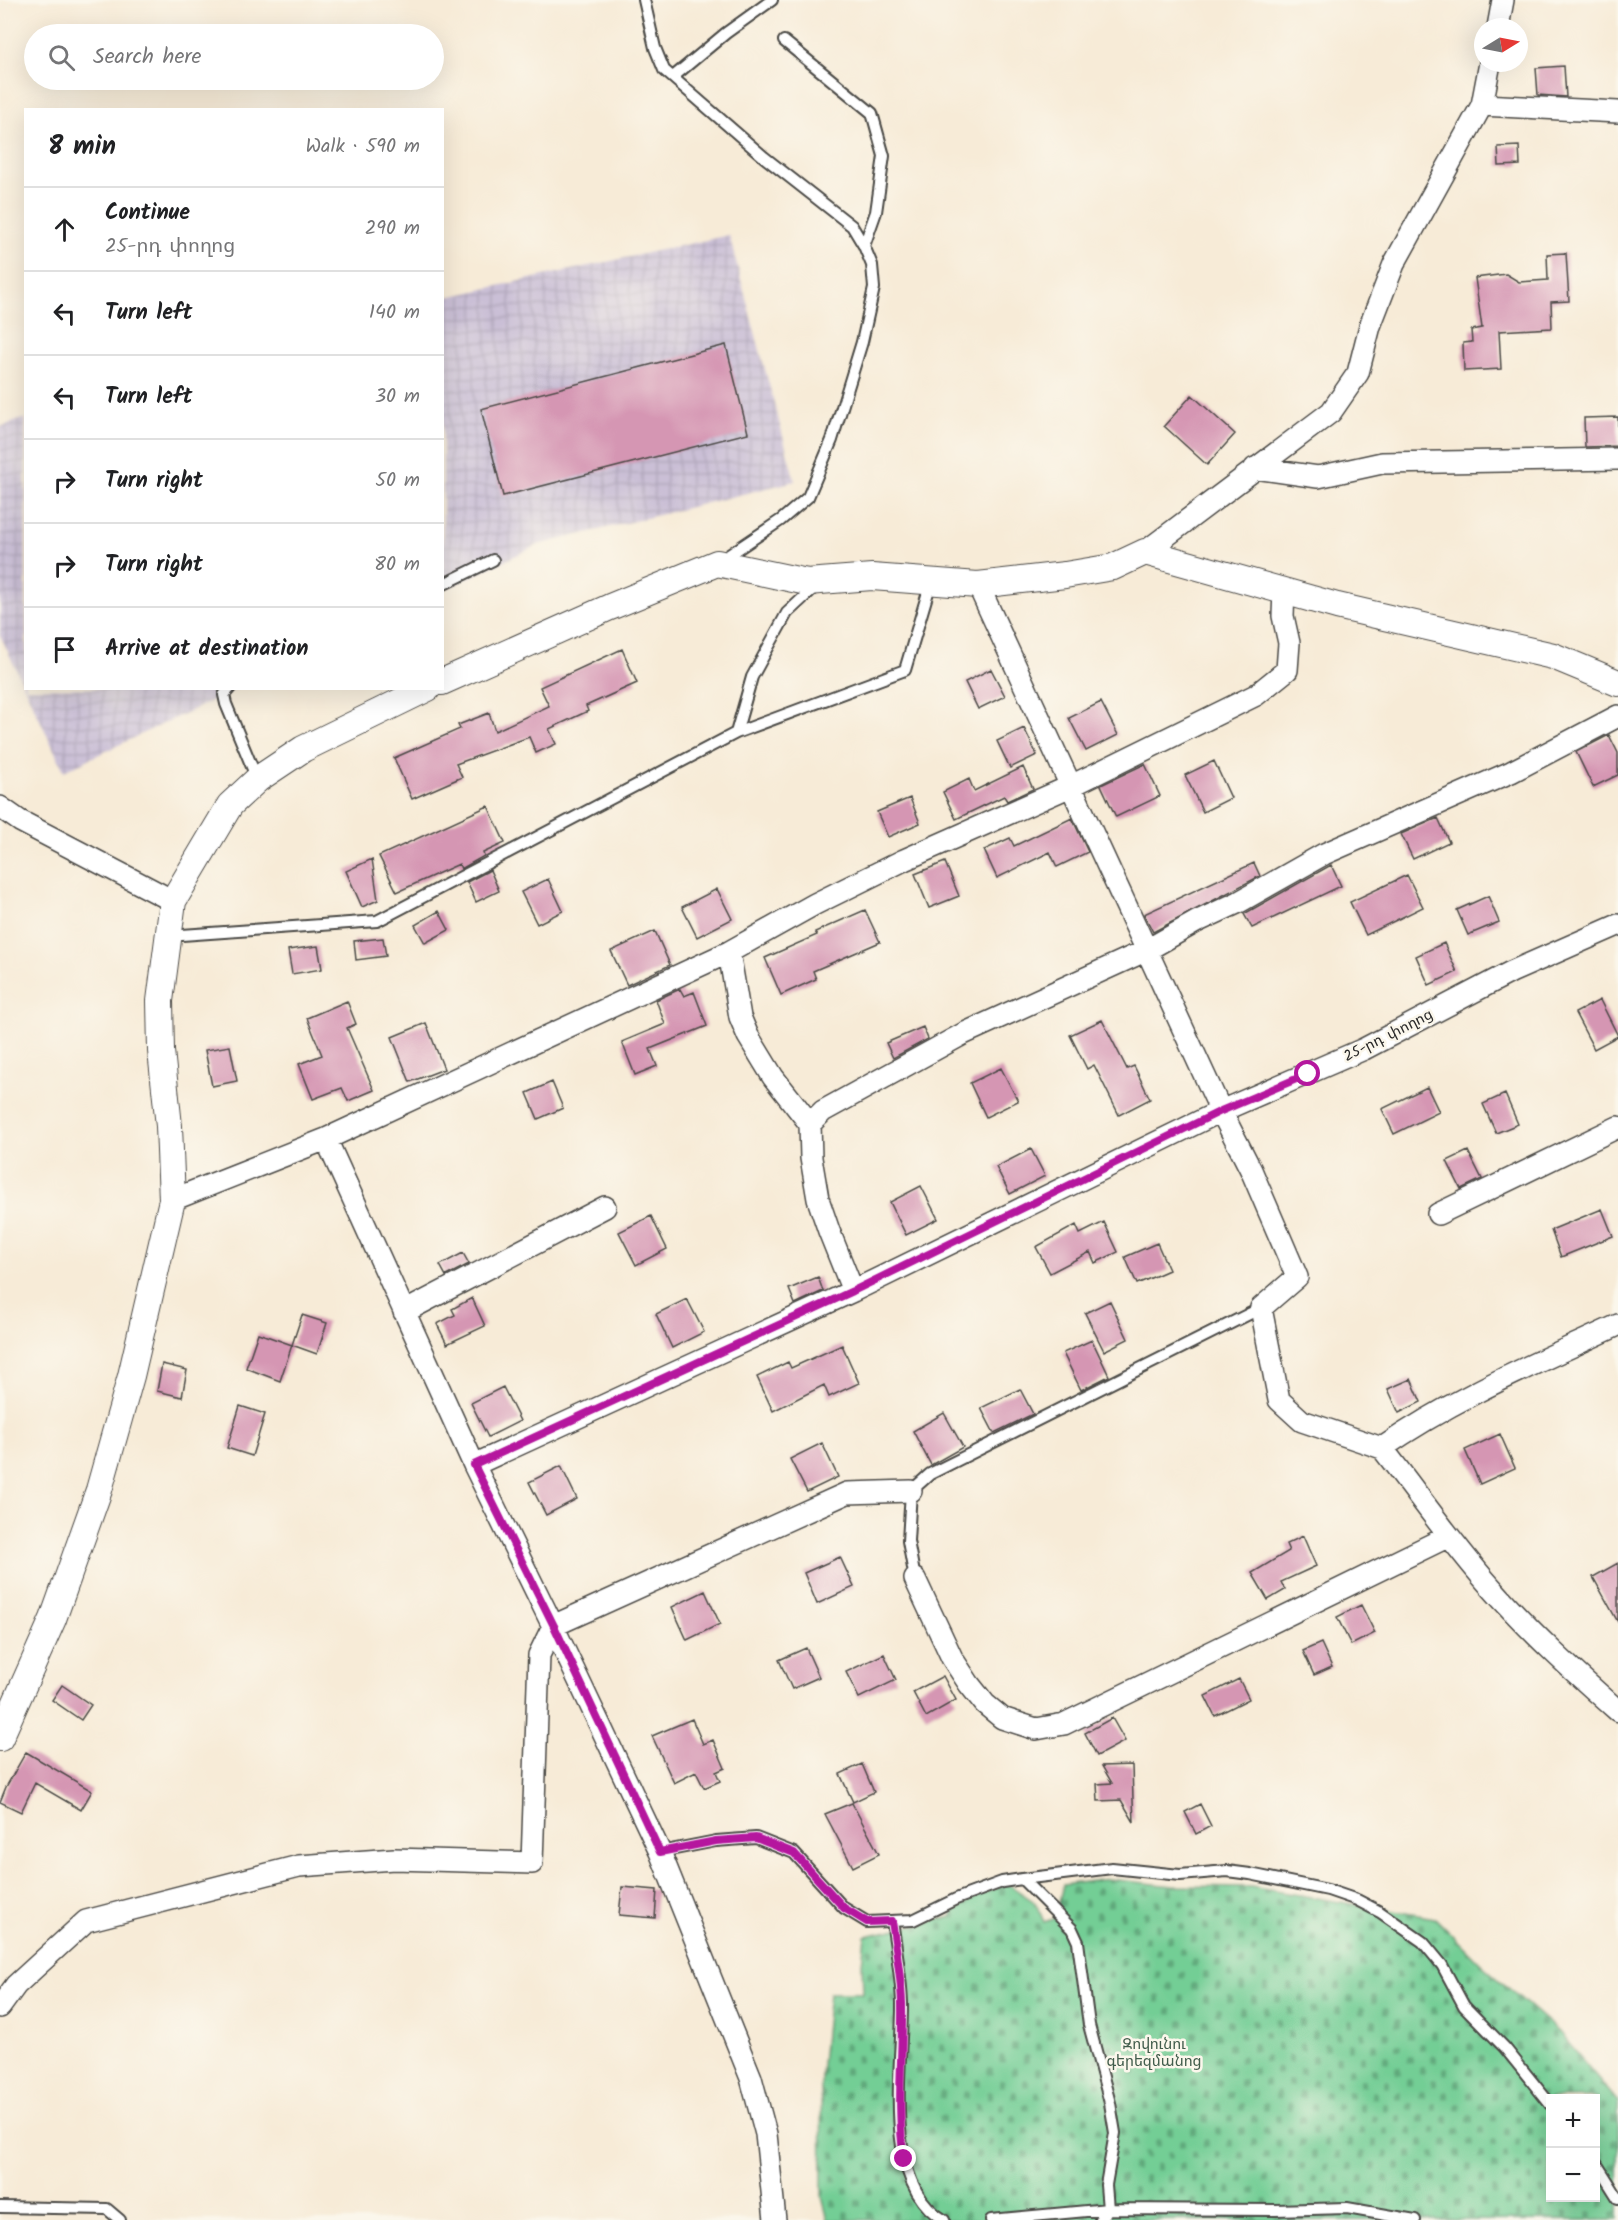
<!DOCTYPE html>
<html lang="en">
<head>
<meta charset="utf-8">
<style>
	:root { --surface:#fff; --page:#f6f6f6; --text:#202124; --muted:#757577; --line:#e0e0e0 }
	body { margin:0; font-family:Kalam,"Noto Sans Armenian",sans-serif; background:var(--page); color:var(--text) }
	.controls { position:absolute; right:18px; bottom:18px; display:grid; overflow:hidden; border-radius:0px; box-shadow:0 6px 24px #0002 }
	.controls button { width:54px; height:54px; display:grid; place-items:center; padding:0; border:0; border-bottom:2px solid var(--line); background:var(--surface); color:var(--text); font:30px sans-serif }
	.compass { position:absolute; left:1474px; top:18px; width:54px; height:54px; border-radius:50%; background:var(--surface); box-shadow:0 6px 24px #0002; rotate:80deg }
	.stop { position:absolute; width:18px; height:18px; margin:-14px; border:4px solid #b5179e; border-radius:50%; background:#fff }
	.stop.end { background:#b5179e; border-color:#fff; box-shadow:0 2px 6px #0008 }
	.list { margin:0; padding:0; list-style:none }
	h2 { display:flex; justify-content:space-between; align-items:center; height:78px; margin:0; padding:0 24px; font-size:26px }
	h2 small { font-size:20px; font-weight:400; color:var(--muted) }
	.list li { display:grid; grid-template-columns:39px 1fr auto; gap:18px; align-items:center; box-sizing:border-box; height:84px; padding:0 24px; border-top:2px solid var(--line) }
	.list b { display:block; font-size:22px; white-space:nowrap }
	.list p { margin:0; font-size:20px; white-space:nowrap; color:var(--muted) }
	.list em { font-size:20px; font-style:normal; color:var(--muted) }
	.icon { flex:none; width:33px; height:33px; fill:none; stroke:currentColor; stroke-width:2; stroke-linecap:round; stroke-linejoin:round }
	.map { position:relative; flex:none; width:1618px; height:2220px; overflow:hidden }
	.search { position:absolute; background:var(--surface); box-shadow:0 6px 24px #0002; left:24px; top:24px; width:420px; height:66px; display:flex; align-items:center; gap:15px; box-sizing:border-box; padding:0 21px; border-radius:33px; color:var(--muted); font-size:22px }
	.panel { position:absolute; background:var(--surface); box-shadow:0 6px 24px #0002; left:24px; top:108px; width:420px; height:582px; border-radius:0px }
	.map>svg:first-child { display:block }
	.industrial { fill:url(#industrial-grid) }
	.cemetery { fill:url(#cemetery-stones); stroke:#4f7c60; stroke-width:1.5; fill-rule:evenodd }
	.building { fill:#d596b3 }
	.lines { fill:none; stroke-linecap:round; stroke-linejoin:round }
	.service-casing { stroke:#4a4845; stroke-width:14 }
	.minor-casing { stroke:#4a4845; stroke-width:24 }
	.tertiary-casing { stroke:#4a4845; stroke-width:28 }
	.service { stroke:#fff; stroke-width:10 }
	.minor { stroke:#fff; stroke-width:21 }
	.tertiary { stroke:#fff; stroke-width:26 }
	.route { stroke:#b5179e; stroke-width:8 }
	.labels { text-anchor:middle; stroke-width:5; stroke-linejoin:round; paint-order:stroke }
	.street-label { font-size:15px; fill:#2b2b2b; stroke:#fbf7ec }
	.park-label { font-size:15px; fill:#415c4b; stroke:#fbf7ec }
</style>
</head>
<body>
<div class="map">
<svg width="1618" height="2220" viewBox="0 0 1618 2220">
	<defs>
		<pattern id="industrial-grid" width="8" height="8" patternUnits="userSpaceOnUse" patternTransform="scale(1.5)"><rect width="8" height="8" fill="#cabfd6"/><path d="M0 4h8M4 0v8" fill="none" stroke="#aea4b8"/></pattern>
		<pattern id="cemetery-stones" width="16" height="16" patternUnits="userSpaceOnUse" patternTransform="scale(1.5)"><rect width="16" height="16" fill="#73ce95"/><path d="M2 7V4a2 2 0 0 1 4 0v3zM10 15v-3a2 2 0 0 1 4 0v3z" fill="#5fa77a"/></pattern>
	</defs>
	<rect width="100%" height="100%" fill="#fbf7ec"/>
	<filter id="ink" filterUnits="userSpaceOnUse"><feTurbulence type="fractalNoise" baseFrequency=".0167" numOctaves="2"/><feDisplacementMap in="SourceGraphic" scale="12" xChannelSelector="R" yChannelSelector="G"/><feConvolveMatrix kernelMatrix="1 2 1 2 8 2 1 2 1" color-interpolation-filters="sRGB"/></filter>
	<filter id="wash" filterUnits="userSpaceOnUse"><feTurbulence type="fractalNoise" baseFrequency=".008" numOctaves="4" result="noise"/><feDisplacementMap in="SourceGraphic" scale="24" xChannelSelector="R" yChannelSelector="G"/><feGaussianBlur stdDeviation="1.35" result="paint"/><feColorMatrix in="noise" values="0 0 0 0 0 0 0 0 0 0 0 0 0 0 0 0 0 1.4 0 .05"/><feComposite in="paint" operator="in"/></filter>
	<g filter="url(#wash)">
		<rect width="100%" height="100%" fill="#f7ebd7"/>
		<path class="industrial" d="M729,235L795,481L538,545L443,590V298Z
			M25,418L26,688L236,689L64,771L0,635V427Z"/>
		<path class="cemetery" d="M1108,1879L1173,1886L1251,1887L1435,1918L1482,1965L1559,2032L1618,2102V2220H828L822,2197L821,2074L829,1993H863L862,1964L865,1936L951,1917L953,1912L983,1893L1008,1884L1036,1903L1044,1922L1055,1918L1063,1885ZM1550,2098H1596V2198H1550Z"/>
		<g id="blocks">
			<path class="building" d="M1564,66L1566,97L1538,95L1536,68Z
				M1519,146L1520,165L1499,166L1498,147Z
				M1566,253L1569,301L1551,302L1552,328L1499,331L1501,369L1464,371L1463,343L1472,342L1471,330L1482,328L1475,278L1506,274L1519,282L1548,280L1547,254Z
				M726,345L748,433L503,496L481,409Z
				M1192,395L1235,434L1207,465L1164,426Z
				M1618,417V446L1585,447L1584,418Z
				M622,649L637,683L586,706L588,711L549,729L556,744L536,753L529,737L456,764L462,777L412,799L394,758L460,729L458,725L489,713L495,731L549,706L540,687Z
				M991,669L1005,696L978,709L965,682Z
				M1101,702L1118,735L1086,751L1069,718Z
				M1024,728L1037,755L1010,768L997,741Z
				M1609,735L1618,753V775L1593,787L1576,752Z
				M1214,761L1231,798L1203,812L1185,775Z
				M1145,764L1160,796L1116,817L1101,785Z
				M1023,767L1033,789L1007,801L1004,796L956,819L943,792L969,779L974,791Z
				M910,798L920,823L888,837L877,812Z
				M488,806L505,843L483,853L484,856L461,869L459,864L397,892L379,856Z
				M1072,818L1088,852L1057,867L1050,852L997,878L984,850L1010,838L1014,846Z
				M1438,818L1449,842L1413,859L1401,834Z
				M372,859L378,900L362,907L346,871Z
				M945,862L959,896L929,908L915,874Z
				M1254,863L1260,876L1153,932L1144,914Z
				M1331,865L1341,886L1252,928L1244,914Z
				M490,870L499,891L476,902L467,882Z
				M1407,875L1423,907L1366,935L1350,902Z
				M548,879L563,911L537,924L521,892Z
				M717,889L732,919L697,937L682,907Z
				M1488,896L1499,922L1468,935L1457,910Z
				M865,910L880,942L813,971L816,979L781,995L765,958L817,935L815,932Z
				M439,911L449,930L425,943L415,925Z
				M655,931L670,965L627,985L611,951Z
				M383,938L386,956L356,960L354,941Z
				M1444,943L1457,972L1429,985L1416,956Z
				M318,946L322,969L292,974L288,950Z
				M680,989L684,996L694,992L707,1026L650,1049L657,1066L635,1075L622,1042L665,1024L656,1000Z
				M1600,1000L1618,1036L1594,1049L1575,1013Z
				M347,1001L356,1024L347,1028L374,1090L348,1101L342,1088L313,1099L299,1064L322,1055L307,1018Z
				M1102,1020L1127,1069L1134,1066L1150,1099L1119,1115L1094,1065L1087,1069L1070,1035Z
				M426,1023L444,1069L410,1082L392,1037Z
				M923,1027L928,1039L893,1058L886,1043Z
				M230,1046L237,1081L212,1086L205,1050Z
				M1001,1068L1018,1101L986,1117L970,1083Z
				M552,1082L563,1108L538,1119L527,1093Z
				M1427,1087L1439,1112L1394,1134L1382,1109Z
				M1505,1094L1518,1124L1496,1133L1483,1104Z
				M1031,1149L1045,1176L1010,1194L996,1167Z
				M1468,1151L1482,1179L1461,1189L1447,1161Z
				M921,1186L938,1219L906,1235L890,1202Z
				M1602,1209L1613,1236L1561,1257L1551,1230Z
				M651,1216L667,1249L636,1265L619,1232Z
				M1104,1222L1118,1252L1095,1263L1090,1252L1050,1273L1036,1247L1076,1225L1080,1234Z
				M1157,1243L1169,1270L1137,1284L1125,1257Z
				M463,1253L469,1264L446,1276L440,1265Z
				M818,1277L823,1291L795,1304L789,1289Z
				M472,1298L485,1326L447,1344L437,1324L455,1315L452,1309Z
				M687,1299L704,1332L672,1348L656,1314Z
				M1110,1301L1128,1339L1104,1351L1085,1313Z
				M302,1315L327,1323L317,1354L292,1345Z
				M258,1333L292,1345L280,1381L246,1368Z
				M1092,1340L1109,1376L1081,1390L1063,1353Z
				M842,1345L859,1383L829,1397L824,1385L773,1411L757,1377L788,1362L791,1368Z
				M162,1364L187,1370L182,1397L157,1391Z
				M1411,1379L1421,1402L1399,1413L1388,1389Z
				M503,1387L520,1421L488,1437L471,1403Z
				M1020,1389L1033,1414L994,1433L981,1408Z
				M240,1406L265,1414L252,1456L227,1448Z
				M944,1413L963,1447L931,1465L913,1431Z
				M1500,1434L1515,1468L1480,1484L1465,1450Z
				M822,1443L838,1477L807,1492L790,1459Z
				M561,1466L577,1499L546,1515L529,1482Z
				M1303,1536L1316,1566L1281,1582L1285,1590L1268,1600L1252,1573L1289,1551L1286,1544Z
				M840,1557L854,1587L817,1604L804,1573Z
				M1618,1563V1622L1593,1577Z
				M705,1591L720,1624L687,1640L672,1607Z
				M1361,1605L1375,1633L1351,1645L1337,1617Z
				M1321,1643L1332,1667L1314,1675L1303,1651Z
				M806,1648L819,1677L792,1689L779,1660Z
				M884,1654L896,1680L859,1698L846,1672Z
				M943,1676L956,1700L926,1717L913,1692Z
				M1239,1679L1249,1699L1215,1716L1205,1696Z
				M62,1685L91,1705L81,1720L52,1700Z
				M1112,1718L1125,1741L1097,1756L1085,1733Z
				M692,1719L703,1744L713,1740L725,1768L716,1772L720,1781L704,1788L696,1772L674,1783L652,1736Z
				M26,1752L92,1791L81,1810L35,1783L21,1812L0,1802L6,1787Z
				M862,1764L874,1792L853,1802L840,1774Z
				M1132,1765L1133,1800L1134,1822L1121,1800L1098,1801L1097,1784L1112,1783L1102,1766Z
				M852,1803L879,1854L853,1867L825,1814Z
				M1200,1804L1211,1826L1196,1834L1185,1812Z
				M622,1887L657,1890L655,1918L619,1915Z"/>
		</g>
	</g>
	<g filter="url(#ink)">
		<use href="#blocks" fill-opacity="0" stroke="#4a4845" stroke-width="1.5"/>
		<g class="lines">
			<defs>
				<path id="service" d="M644,0L655,48L664,70L764,157L852,226L864,246L872,265L874,288L862,342L832,440L808,497L781,520L720,561
					M784,41L872,113L884,156L876,212L864,246
					M673,77L726,33L772,0
					M442,585L493,560
					M230,688L224,695L226,704L257,779
					M736,733L905,670L931,582
					M168,936L377,921L736,733L752,677L787,613L816,586
					M915,1579L908,1541L911,1491L930,1474L1261,1308
					M660,1852L716,1841L756,1838L794,1853L844,1908L867,1922L913,1920L956,1899L1002,1882L1022,1879
					M892,1921C896,1949 901,1975 902,2003C903,2064 880,2183 944,2220
					M1596,2163L1618,2198
					M0,2207L107,2209L120,2220
					M991,2220L1108,2209L1275,2210L1347,2208L1415,2220
					M1100,2220L1108,2209L1106,2185L1115,2133L1110,2103L1089,2025L1078,1942L1072,1929L1022,1879L1112,1868L1180,1875L1227,1871L1250,1874L1328,1890L1357,1900L1380,1912L1423,1942L1442,1965L1464,2006L1505,2048L1550,2104"/>
				<path id="minor" d="M1498,27L1503,0
					M1482,105L1618,112
					M1255,468L1318,477L1382,463L1618,459
					M1145,552L1331,412L1358,373L1370,326L1394,264L1482,105L1490,63
					M978,585L1221,1111L1251,1170L1297,1277L1261,1308L1279,1400L1302,1421L1382,1448C1455,1397 1537,1363 1618,1325
					M0,807L20,821L173,901
					M729,952L740,1017L748,1036L773,1077L810,1124L811,1158L818,1199L829,1231L853,1291
					M810,1124L823,1111L963,1034L1147,950L1196,922L1239,902L1324,854L1511,772L1618,716
					M326,1139L474,1465L553,1626L660,1852L751,2078L766,2134L775,2220
					M172,1200L326,1139L729,952L815,904L904,860L1071,786L1256,695L1287,670L1289,643L1283,616L1284,590
					M1438,1214L1618,1127
					M404,1312L605,1207
					M1382,1448C1418,1494 1451,1542 1490,1586C1529,1631 1573,1671 1618,1711
					M474,1465L853,1291L1221,1111L1364,1049L1511,972L1618,925
					M915,1579L952,1658L969,1684L985,1704L1002,1718L1036,1729L1064,1724L1449,1536
					M0,2007L16,1985L86,1921L299,1866L394,1859L532,1863L539,1655L553,1626L847,1493L911,1491"/>
				<path id="tertiary" d="M442,682L610,607L717,563L807,582L872,577L978,585L1065,575L1113,567L1145,552L1337,606L1553,656L1618,683
					M0,1738L53,1619L99,1490L131,1376L172,1200L169,1126L161,1051L160,1001L173,901L230,805L258,779L303,749L428,688"/>
			</defs>
			<use href="#service" class="service-casing"/>
			<use href="#minor" class="minor-casing"/>
			<use href="#tertiary" class="tertiary-casing"/>
			<use href="#service" class="service"/>
			<use href="#minor" class="minor"/>
			<use href="#tertiary" class="tertiary"/>
		</g>
	</g>
	<g class="lines" filter="url(#ink)">
		<path class="route" d="M904,2159C896,2104 903,2057 902,2003C901,1975 896,1949 892,1921L867,1922L844,1908L794,1853L756,1838L716,1841L660,1852L554,1626L474,1465L853,1291L1221,1111L1308,1074"/>
	</g>
	<g class="labels">
		<g class="street-label">
			<text transform="translate(1388 1035) rotate(-27)" y="5">25-րդ փողոց</text>
		</g>
		<g class="park-label">
			<text x="1154" y="2049">Զովունու<tspan x="1154" dy="17">գերեզմանոց</tspan></text>
		</g>
	</g>
</svg>
<div class="controls">
<button>+</button>
<button>−</button>
</div>
<svg class="compass" viewBox="-18 -18 36 36"><path d="M0-13l5 13h-10z" fill="#e53935"/><path d="M0 13l5-13h-10z" fill="#757577"/></svg>
<div class="stop" style="left:1308px;top:1074px"></div>
<div class="stop end" style="left:904px;top:2159px"></div>
<div class="search"><svg class="icon" aria-label="search" viewBox="0 0 24 24"><circle cx="10" cy="10" r="6"/><path d="M15 15l6 6"/></svg>Search here</div>
<section class="panel">
<h2>8 min<small>Walk · 590 m</small></h2>
<ul class="list">
<li><svg class="icon" aria-label="ahead" viewBox="0 0 24 24"><path d="M12 20V5M6 11l6-6 6 6"/></svg><div><b>Continue</b><p>25-րդ փողոց</p></div><em>290 m</em></li>
<li><svg class="icon" aria-label="left" viewBox="0 0 24 24"><path d="M17 20v-9H6M10 6l-5 5 5 5"/></svg><div><b>Turn left</b></div><em>140 m</em></li>
<li><svg class="icon" aria-label="left" viewBox="0 0 24 24"><path d="M17 20v-9H6M10 6l-5 5 5 5"/></svg><div><b>Turn left</b></div><em>30 m</em></li>
<li><svg class="icon" aria-label="right" viewBox="0 0 24 24"><path d="M7 20v-9h11M14 6l5 5-5 5"/></svg><div><b>Turn right</b></div><em>50 m</em></li>
<li><svg class="icon" aria-label="right" viewBox="0 0 24 24"><path d="M7 20v-9h11M14 6l5 5-5 5"/></svg><div><b>Turn right</b></div><em>80 m</em></li>
<li><svg class="icon" aria-label="arrive" viewBox="0 0 24 24"><path d="M6 21V4h12l-3 4 3 4H6"/></svg><div><b>Arrive at destination</b></div></li>
</ul>
</section>
</div>
</body>
</html>
